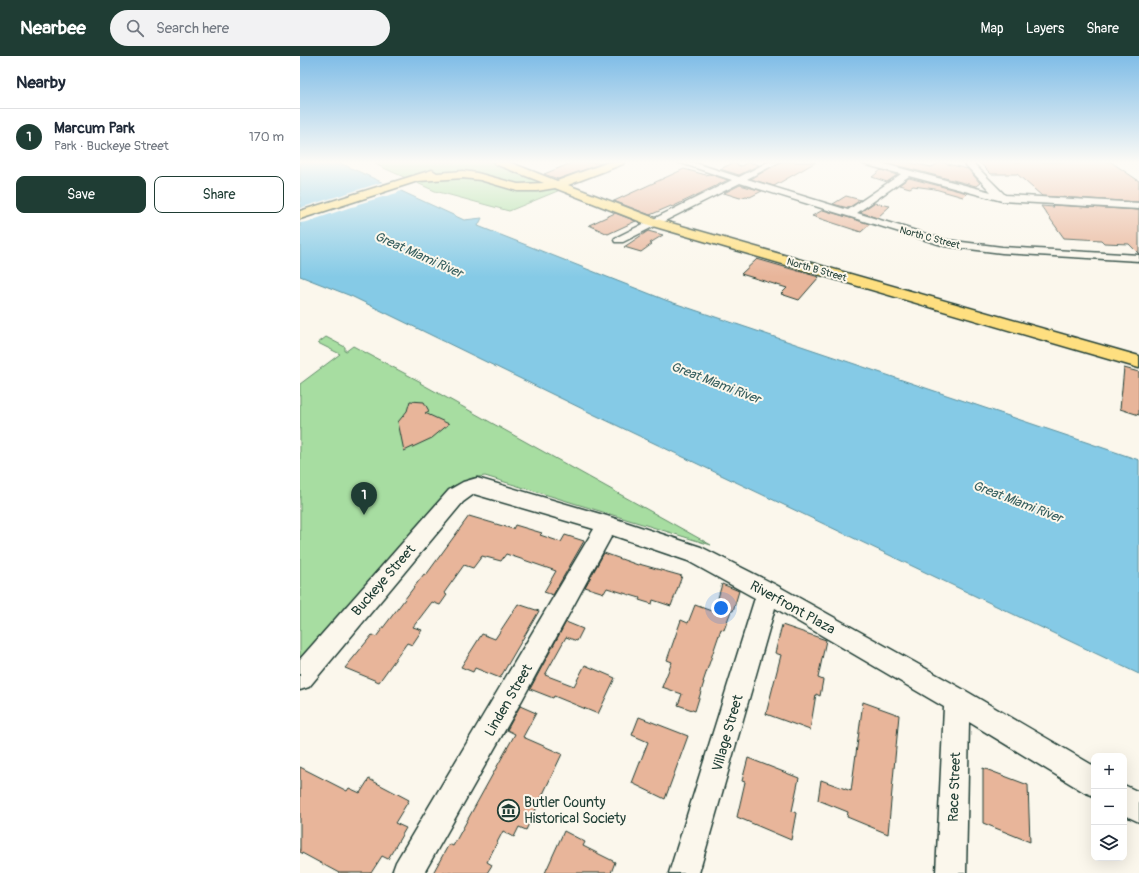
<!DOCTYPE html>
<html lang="en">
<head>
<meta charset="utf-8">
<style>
	:root { --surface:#fff; --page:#f2f2f3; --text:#1f2937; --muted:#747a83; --line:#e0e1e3; --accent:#1f3d34 }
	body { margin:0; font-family:Pangolin,sans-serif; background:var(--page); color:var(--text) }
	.controls { position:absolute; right:12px; bottom:12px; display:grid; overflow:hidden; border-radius:8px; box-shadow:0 4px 16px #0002 }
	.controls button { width:36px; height:36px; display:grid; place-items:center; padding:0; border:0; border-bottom:1px solid var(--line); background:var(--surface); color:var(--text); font:20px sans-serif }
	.you { position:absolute; left:421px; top:552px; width:14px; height:14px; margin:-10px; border:3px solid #fff; border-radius:50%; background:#1a73e8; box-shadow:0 0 0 6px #1a73e833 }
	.badge { display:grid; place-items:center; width:26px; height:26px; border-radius:50%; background:var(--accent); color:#fff; font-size:13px; font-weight:700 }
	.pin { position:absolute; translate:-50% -33px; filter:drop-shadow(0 1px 2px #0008) }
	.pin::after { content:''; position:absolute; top:21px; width:14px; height:12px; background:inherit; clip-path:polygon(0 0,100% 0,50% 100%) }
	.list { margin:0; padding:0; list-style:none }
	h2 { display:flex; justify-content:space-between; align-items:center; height:52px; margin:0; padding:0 16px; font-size:17px }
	h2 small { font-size:13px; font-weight:400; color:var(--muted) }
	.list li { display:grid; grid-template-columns:26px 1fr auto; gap:12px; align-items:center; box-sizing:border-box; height:56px; padding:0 16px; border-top:1px solid var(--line) }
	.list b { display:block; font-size:15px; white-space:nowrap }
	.list p { margin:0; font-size:13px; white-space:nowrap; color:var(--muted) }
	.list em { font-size:13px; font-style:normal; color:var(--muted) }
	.actions { display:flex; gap:8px; padding:12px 16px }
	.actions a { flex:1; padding:9px 0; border:1px solid var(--accent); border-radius:8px; text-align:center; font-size:14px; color:var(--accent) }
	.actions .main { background:var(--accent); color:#fff }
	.icon { flex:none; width:22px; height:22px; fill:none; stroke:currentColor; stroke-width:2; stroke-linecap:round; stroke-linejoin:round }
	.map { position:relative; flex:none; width:839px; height:817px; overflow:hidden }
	header { display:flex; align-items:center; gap:24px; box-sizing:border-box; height:56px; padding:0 20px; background:var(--accent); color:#fff }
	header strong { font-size:19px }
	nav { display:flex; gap:22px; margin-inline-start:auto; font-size:14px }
	.search { width:280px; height:36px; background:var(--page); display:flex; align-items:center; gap:10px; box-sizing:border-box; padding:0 14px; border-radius:22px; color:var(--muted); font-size:15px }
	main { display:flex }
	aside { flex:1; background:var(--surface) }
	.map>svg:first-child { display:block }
	.green { fill:#a7dda1; stroke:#638d6a }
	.water { fill:#85cae6; stroke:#5c929f }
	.pier { fill:#fbf7ec }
	.building { fill:#e8b59a; stroke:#1f3d34 }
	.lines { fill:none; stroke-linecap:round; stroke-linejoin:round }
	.minor-casing { stroke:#1f3d34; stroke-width:3 }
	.major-casing { stroke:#1f3d34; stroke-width:3 }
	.minor { fill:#fbf7ec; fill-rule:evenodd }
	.major { fill:#fedf80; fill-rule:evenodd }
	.labels { text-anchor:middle; stroke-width:4; stroke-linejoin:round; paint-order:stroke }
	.far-street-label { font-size:10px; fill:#1f3d34; stroke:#fbf7ec }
	.water-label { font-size:13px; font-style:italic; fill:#386060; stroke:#fbf7ec }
	.near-street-label { font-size:14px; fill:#1f3d34; stroke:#fbf7ec }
	.near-poi-label { font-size:14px; fill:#1f3d34; stroke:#fbf7ec; text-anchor:start }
</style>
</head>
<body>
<header>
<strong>Nearbee</strong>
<div class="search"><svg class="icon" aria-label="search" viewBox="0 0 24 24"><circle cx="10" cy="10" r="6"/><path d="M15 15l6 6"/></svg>Search here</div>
<nav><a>Map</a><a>Layers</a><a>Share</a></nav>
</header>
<main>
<aside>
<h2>Nearby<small></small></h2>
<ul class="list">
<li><span class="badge">1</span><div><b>Marcum Park</b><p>Park · Buckeye Street</p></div><em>170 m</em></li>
</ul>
<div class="actions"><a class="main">Save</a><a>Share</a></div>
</aside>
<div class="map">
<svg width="839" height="817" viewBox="0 0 839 817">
	<rect width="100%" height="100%" fill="#fbf7ec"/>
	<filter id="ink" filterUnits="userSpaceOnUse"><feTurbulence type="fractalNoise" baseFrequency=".025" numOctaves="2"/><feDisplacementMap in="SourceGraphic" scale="8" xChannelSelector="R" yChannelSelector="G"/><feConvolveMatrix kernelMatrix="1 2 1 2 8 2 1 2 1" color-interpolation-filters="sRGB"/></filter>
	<g filter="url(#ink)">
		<path class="green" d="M75,106H191L260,134L209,155L135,135L77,109Z
			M26,281L45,291V296L53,290L121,326L120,327L411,489L185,420L172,422L153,430L0,604V328L40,298L18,287Z"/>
		<path class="water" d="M0,106H38L164,164L182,162L178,170L368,245L839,404V618L295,359L51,240L0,220Z"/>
		<path class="pier" d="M83,126L102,134L97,137L58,148L56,150L51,151L7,166L0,167V152Z"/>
		<path class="building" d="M274,106L303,107L258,123L244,118Z
			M449,106L459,109L439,119L420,113L433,107L441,110Z
			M480,106H516L474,130L451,123Z
			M594,106H606L632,111L640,106L668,113L680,127L676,130L591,108Z
			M679,106H811L839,125V146L742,140L717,118H691Z
			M384,113L406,119L409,118L428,124L372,151L371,150L350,159L314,145Z
			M581,114L597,119L587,126L572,121Z
			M609,122L667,137L663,141L635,133L613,130L610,132L599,129Z
			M440,129L462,135L450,141L446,140L440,142L424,137Z
			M546,140L561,144L548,152L533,148Z
			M574,147L590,150L577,162L560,156Z
			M752,149L839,154V198L829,188L804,187L801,184L764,182L741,150L754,151Z
			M523,154L570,168L561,176L512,160Z
			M315,157L336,165L308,178L289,169Z
			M348,175L363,179L350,187L352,188L341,196L324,191Z
			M457,203L519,221L499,244L481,238L487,232L441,218Z
			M824,312L839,316V359L820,353Z
			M110,345L124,346L129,355L125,357L149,368L132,382L104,395L98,366L107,355Z
			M169,460L213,473L215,469L242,477L240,479L261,486L265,479L284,485L253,539L244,536L256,515L224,504L206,498L201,505L182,500L173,512L164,509L144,537L147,539L140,549L132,546L113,571L122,574L112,589L107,587L79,626L45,612L72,579L76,581L124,518L126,519Z
			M304,497L338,509L339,508L382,520L371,550L353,544L352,548L339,544L340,542L307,532L304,537L285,531Z
			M422,528L439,535L433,555H431L424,574L421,573L403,626H404L395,655L378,649L382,638L362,631L372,606L367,604L381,564L388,567L395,549L414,556Z
			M218,548L239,555L200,622L175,612L173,616L161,611L182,578L195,583Z
			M266,566L283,573L277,585L266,581L245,619L274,630L285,609L315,622L298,658L254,640L253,642L230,633Z
			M482,569L526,584L518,622L523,624L520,640L516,638L510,674L466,658L481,599L475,597Z
			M563,646L599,659L588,778L547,761L548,756L518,744L521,724L551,735Z
			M220,650L236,657L223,681L262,698L226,774L219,771L214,781L203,775L187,806L192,809L187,817H133L149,788L153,790L215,678L207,674Z
			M339,661L388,680L365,743L332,727L348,686L332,679Z
			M448,702L499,722L492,755L496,757L491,784L437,761L445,726L442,725Z
			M0,711L47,735L49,732L60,737L69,723L109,744L95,767L106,772L88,803L82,800L71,817H39L0,796Z
			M683,712L728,729L730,786L683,767Z
			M264,775L285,786L283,790L315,806L311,817H245Z"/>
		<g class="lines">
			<defs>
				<path id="minor" d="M378,106H392L439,121L468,106H479L447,123L548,154L601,118L563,108L562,106H577L691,136L663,106H672L705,139L839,147V153L702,145L609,120L557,157L646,184L702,191L839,199V205L702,197L645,190L440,127L323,186H315L314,184L315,182L432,124Z
					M177,422L307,460L401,491L476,529L666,635L794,710V740L784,736L669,666L666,817H636L644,651L475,552L399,817H369L455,542L388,505L312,479L222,644L124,817H92L96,806L294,473L174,438L163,446L9,631L0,634V603L149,434L163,426Z
					M824,729L839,736V766L824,759Z"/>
				<path id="major" d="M194,106H209L257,125L309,106H324L323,108L268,129L357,163L839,300V312L349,169L255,132L237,135H218L180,124L163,122L118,125L0,163V155L132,114L137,117L163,115L177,117L218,128L244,127L195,108Z"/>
			</defs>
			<use href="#minor" class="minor-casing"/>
			<use href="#major" class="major-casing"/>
			<use href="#minor" class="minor"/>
			<use href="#major" class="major"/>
		</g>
	</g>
	<linearGradient id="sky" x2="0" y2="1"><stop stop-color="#80bde7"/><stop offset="0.48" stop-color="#fdfbf6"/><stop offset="1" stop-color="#fdfbf6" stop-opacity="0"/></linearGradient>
	<rect width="839" height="221" fill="url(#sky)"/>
	<defs>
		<symbol id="museum-ring" viewBox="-11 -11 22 22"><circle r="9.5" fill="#fbf7ec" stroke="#1f3d34" stroke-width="1.5"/><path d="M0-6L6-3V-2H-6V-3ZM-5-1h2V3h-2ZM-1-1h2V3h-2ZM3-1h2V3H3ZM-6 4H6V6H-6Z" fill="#1f3d34"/></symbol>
	</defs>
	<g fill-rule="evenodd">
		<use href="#museum-ring" x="196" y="742" width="25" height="25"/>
	</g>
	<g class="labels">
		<g class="far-street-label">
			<text transform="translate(630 181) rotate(15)" y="4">North C Street</text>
			<text transform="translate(517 213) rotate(16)" y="4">North B Street</text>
		</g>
		<g class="water-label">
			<text transform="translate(119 198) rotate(24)" y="5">Great Miami River</text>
			<text transform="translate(416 326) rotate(21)" y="5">Great Miami River</text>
			<text transform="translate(718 445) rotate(21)" y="5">Great Miami River</text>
		</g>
		<g class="near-street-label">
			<text transform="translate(83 524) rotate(-49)" y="5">Buckeye Street</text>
			<text transform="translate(493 551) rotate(29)" y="5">Riverfront Plaza</text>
			<text transform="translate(208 644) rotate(-60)" y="5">Linden Street</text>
			<text transform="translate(427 677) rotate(-74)" y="5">Village Street</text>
			<text transform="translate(654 731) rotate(-88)" y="5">Race Street</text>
		</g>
		<g class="near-poi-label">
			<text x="224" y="751">Butler County<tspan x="224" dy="16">Historical Society</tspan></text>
		</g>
	</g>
</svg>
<div class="controls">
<button>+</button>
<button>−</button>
<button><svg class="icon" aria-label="layers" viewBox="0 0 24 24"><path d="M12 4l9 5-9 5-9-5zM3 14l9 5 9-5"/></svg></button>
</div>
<div class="you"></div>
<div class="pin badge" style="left:64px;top:459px">1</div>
</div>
</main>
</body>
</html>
